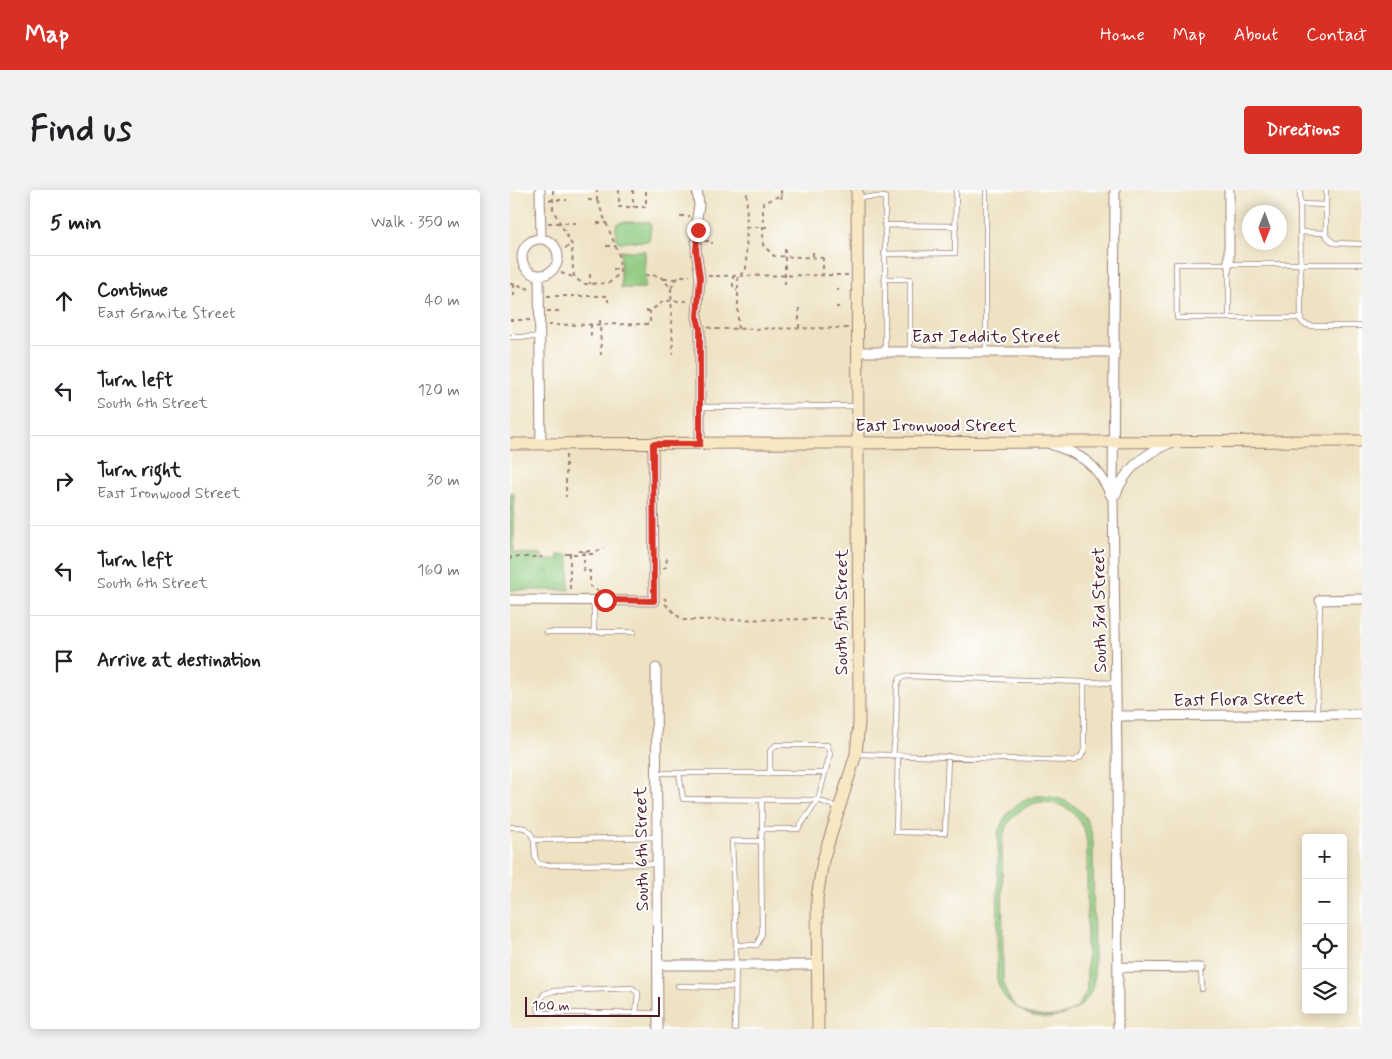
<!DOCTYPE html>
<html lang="en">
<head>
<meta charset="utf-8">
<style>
	:root { --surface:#fff; --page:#f2f2f2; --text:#202124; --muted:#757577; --line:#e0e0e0; --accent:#d93025 }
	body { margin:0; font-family:Mynerve,sans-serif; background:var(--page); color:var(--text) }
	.controls { position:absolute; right:15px; bottom:15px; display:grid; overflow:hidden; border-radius:5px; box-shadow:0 2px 12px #0003 }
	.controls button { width:45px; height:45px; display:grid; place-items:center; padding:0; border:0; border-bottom:1px solid var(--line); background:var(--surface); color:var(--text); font:25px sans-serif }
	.compass { position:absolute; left:732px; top:15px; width:45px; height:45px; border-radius:50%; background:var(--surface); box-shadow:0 2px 12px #0003; rotate:181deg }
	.scale { position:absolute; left:15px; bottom:12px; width:135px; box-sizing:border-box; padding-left:5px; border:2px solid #4a1f2b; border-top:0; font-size:14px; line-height:18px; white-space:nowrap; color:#4a1f2b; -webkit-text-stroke:4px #fff; paint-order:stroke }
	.stop { position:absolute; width:15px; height:15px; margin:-11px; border:4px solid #d93025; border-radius:50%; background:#fff }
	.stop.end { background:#d93025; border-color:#fff; box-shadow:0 1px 5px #0008 }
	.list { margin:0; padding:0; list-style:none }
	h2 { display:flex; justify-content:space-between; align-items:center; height:65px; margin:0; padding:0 20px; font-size:21px }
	h2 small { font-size:16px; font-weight:400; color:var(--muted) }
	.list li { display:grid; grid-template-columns:32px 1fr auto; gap:15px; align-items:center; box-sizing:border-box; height:90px; padding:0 20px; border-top:1px solid var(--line) }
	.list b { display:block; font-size:19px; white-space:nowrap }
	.list p { margin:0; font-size:16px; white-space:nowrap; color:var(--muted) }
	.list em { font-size:16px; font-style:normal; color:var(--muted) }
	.icon { flex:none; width:28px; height:28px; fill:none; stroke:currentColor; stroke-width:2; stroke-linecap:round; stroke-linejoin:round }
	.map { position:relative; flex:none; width:852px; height:839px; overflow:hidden; border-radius:5px }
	header { display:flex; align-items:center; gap:30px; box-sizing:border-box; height:70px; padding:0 25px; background:var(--accent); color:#fff }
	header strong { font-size:24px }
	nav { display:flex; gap:28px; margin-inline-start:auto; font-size:18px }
	.intro { display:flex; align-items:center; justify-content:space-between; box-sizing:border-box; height:120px; padding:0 30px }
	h1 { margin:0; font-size:35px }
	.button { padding:12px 22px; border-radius:5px; background:var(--accent); color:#fff; font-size:18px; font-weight:700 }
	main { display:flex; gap:30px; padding:0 30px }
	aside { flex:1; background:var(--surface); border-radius:5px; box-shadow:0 2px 12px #0003 }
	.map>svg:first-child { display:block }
	.green { fill:#8fca7f; stroke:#6c7455; fill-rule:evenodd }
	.park { fill:url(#park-tufts); stroke:#6c7455 }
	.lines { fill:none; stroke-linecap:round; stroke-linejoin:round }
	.lane-casing { stroke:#9c8076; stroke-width:6 }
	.street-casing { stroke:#9c8076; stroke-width:11 }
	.secondary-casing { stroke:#9c8076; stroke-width:13 }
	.path { stroke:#9c8076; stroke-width:2; stroke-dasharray:4 4; stroke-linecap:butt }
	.lane { stroke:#fff; stroke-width:4.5 }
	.street { stroke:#fff; stroke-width:9 }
	.secondary { stroke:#f7e8c3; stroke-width:11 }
	.route { stroke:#d93025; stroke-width:6 }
	.labels { text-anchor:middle; stroke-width:4; stroke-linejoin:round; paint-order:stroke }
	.street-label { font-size:18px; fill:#4a1f2b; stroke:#fff }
</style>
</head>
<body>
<header>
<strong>Map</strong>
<nav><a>Home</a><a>Map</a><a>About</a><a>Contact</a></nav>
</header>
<div class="intro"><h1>Find us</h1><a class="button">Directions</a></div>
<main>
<aside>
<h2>5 min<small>Walk · 350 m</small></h2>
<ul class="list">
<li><svg class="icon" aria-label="ahead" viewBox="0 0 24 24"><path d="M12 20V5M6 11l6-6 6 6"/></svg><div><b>Continue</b><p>East Granite Street</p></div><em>40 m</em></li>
<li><svg class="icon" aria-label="left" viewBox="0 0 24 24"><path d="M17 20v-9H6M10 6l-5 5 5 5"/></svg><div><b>Turn left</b><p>South 6th Street</p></div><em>120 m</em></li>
<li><svg class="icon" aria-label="right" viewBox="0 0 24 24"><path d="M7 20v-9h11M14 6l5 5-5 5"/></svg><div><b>Turn right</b><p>East Ironwood Street</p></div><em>30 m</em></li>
<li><svg class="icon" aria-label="left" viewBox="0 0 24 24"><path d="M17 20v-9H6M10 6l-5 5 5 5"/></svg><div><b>Turn left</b><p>South 6th Street</p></div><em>160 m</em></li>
<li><svg class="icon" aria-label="arrive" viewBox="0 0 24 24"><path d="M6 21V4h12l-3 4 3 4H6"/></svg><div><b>Arrive at destination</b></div></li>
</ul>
</aside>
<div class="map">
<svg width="852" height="839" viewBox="0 0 852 839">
	<defs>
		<pattern id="park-tufts" width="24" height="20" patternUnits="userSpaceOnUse" patternTransform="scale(1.25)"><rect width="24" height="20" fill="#8fca7f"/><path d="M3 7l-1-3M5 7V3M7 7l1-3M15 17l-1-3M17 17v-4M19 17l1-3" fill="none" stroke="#7dad6e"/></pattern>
	</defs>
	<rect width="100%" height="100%" fill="#fff"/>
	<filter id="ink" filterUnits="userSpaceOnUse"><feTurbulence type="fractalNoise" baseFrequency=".02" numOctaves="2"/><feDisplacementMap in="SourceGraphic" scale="10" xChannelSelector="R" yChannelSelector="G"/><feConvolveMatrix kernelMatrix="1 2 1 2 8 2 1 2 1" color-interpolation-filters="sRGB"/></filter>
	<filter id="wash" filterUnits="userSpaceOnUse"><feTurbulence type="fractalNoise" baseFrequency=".0096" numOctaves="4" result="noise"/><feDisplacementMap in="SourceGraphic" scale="20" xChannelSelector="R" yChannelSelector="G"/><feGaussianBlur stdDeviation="1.12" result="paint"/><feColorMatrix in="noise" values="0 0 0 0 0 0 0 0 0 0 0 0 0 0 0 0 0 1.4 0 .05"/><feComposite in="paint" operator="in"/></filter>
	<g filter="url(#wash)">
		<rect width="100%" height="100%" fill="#eee2c2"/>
		<path class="green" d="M111,32H139L141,36L139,51L109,52L106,49V35Z
			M111,61H135V98H111Z
			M528,606C558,606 579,620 583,651L584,789C580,839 497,839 487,789L488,643C494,623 507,610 528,606ZM529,612C557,612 574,625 577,654V799C574,806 571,814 565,819C536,839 496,825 493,788L492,652C496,630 508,618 529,612Z"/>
		<path class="park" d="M0,303H4V363L32,364V370H47L48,365H59V400H0Z"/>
	</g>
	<g filter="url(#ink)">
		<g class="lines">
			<defs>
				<path id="lane" d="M476,0V162
					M790,0L791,131L794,134L802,136H852
					M816,0V46L824,53L852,54
					M348,7H375V161
					M790,14L816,15
					M374,35L446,36
					M790,42L815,43
					M374,64L445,63L446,0
					M719,74V128
					M374,89H400V162
					M790,128H667L666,74H852
					M0,147H30
					M190,217L346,216
					M84,410V440L87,442H123
					M37,442H82L84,440
					M807,524L810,410
					M348,564L564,571L571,567L574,560V492
					M383,566L386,536L387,496L390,488L396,486L606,493
					M388,566L386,642L435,643L438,566
					M147,583H315L308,610L329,618
					M169,583L173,609L308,610
					M260,583V561L266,555H317L320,564L315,583
					M0,637C14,637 18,636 24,650L147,647
					M252,639V610
					M24,650L25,667L28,673L34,675L148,674
					M251,651L252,639H288L308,610
					M691,778L692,799
					M168,796L225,797
					M126,823L128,803L122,798L43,801L34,804L28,815L29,822L35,823H148
					M225,839L226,755L222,651H251L252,744L247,755H226"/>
				<path id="street" d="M30,0L31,48
					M187,0L189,15L187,28L186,60L190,88L187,127L190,139V254
					M605,0L603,311L607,567L608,839
					M12 67a18 18 0 1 1 36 0a18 18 0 1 1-36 0Z
					M719,74V0
					M29,85L31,254
					M347,162H605
					M540,254C571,264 589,275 601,306
					M606,304C615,279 636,263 660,253
					M0,410L144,411L143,254
					M810,410L852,409
					M146,478L148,839
					M606,526L852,524
					M149,775H308
					M608,777L691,778"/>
				<path id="secondary" d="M0,254L852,251
					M308,839L307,708L313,670L346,564L349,533L347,0"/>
			</defs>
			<use href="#lane" class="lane-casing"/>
			<use href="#street" class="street-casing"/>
			<use href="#secondary" class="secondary-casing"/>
			<path class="path" d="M43,0V20L62,55L63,82L65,88L72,93L76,94L99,93L110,83L109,65L87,10
				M109,0V17H136V0
				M123,0V17
				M271,0V5L253,13V55L264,66L316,68
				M271,5L272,13
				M39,10H57
				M78,10H87V0
				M170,26H180
				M38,33H66
				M87,33H97
				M237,37H260
				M195,51H202V54
				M96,56H106
				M55,58L62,55
				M275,59V97
				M303,62V67
				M313,67V85
				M103,79H109
				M51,83L63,87
				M80,84V94
				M135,85L150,86L161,98L169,86H180
				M223,85V96L227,101
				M198,86L338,85
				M154,89H167
				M0,94C11,94 12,98 21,99
				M4,94V110
				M161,98L163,164
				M326,100H329
				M37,106H98V112
				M326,117H329
				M37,121H49
				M136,121H140L154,111H180
				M0,130H22
				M90,130L91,165
				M38,135L140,134V121
				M198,137L203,139L338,138
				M289,138V118
				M228,139V86L236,81L237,0
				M81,146V134
				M56,265V307
				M68,361H84
				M74,361V381H80V396L89,402
				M60,363V403
				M55,364H82L94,358
				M0,370L1,367H32
				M153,379L156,377L157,368
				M154,408L156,410L154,413L172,430L318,429L337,433"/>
			<use href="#lane" class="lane"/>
			<use href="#street" class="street"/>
			<use href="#secondary" class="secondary"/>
		</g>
	</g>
	<g class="lines" filter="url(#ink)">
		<path class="route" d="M95,410L144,411L143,254H190V139L187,127L190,88L186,60L188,40"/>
	</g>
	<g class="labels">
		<g class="street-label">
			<text x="476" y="152">East Jeddito Street</text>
			<text x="426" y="241">East Ironwood Street</text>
			<text transform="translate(589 420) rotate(-91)" y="6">South 3rd Street</text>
			<text transform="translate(331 422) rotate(-90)" y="6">South 5th Street</text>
			<text transform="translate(729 509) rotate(-1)" y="6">East Flora Street</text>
			<text transform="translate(131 659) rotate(-91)" y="6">South 6th Street</text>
		</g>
	</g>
</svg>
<div class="controls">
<button>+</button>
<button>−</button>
<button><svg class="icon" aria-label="locate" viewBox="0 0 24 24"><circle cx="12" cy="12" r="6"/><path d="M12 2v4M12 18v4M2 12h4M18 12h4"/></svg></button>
<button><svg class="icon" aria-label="layers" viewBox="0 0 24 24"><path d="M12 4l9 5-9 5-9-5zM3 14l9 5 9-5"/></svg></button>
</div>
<svg class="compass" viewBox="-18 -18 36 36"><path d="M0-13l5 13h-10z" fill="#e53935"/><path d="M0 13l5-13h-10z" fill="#757577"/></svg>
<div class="scale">100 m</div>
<div class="stop" style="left:95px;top:410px"></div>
<div class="stop end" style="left:188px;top:40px"></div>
</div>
</main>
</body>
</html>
